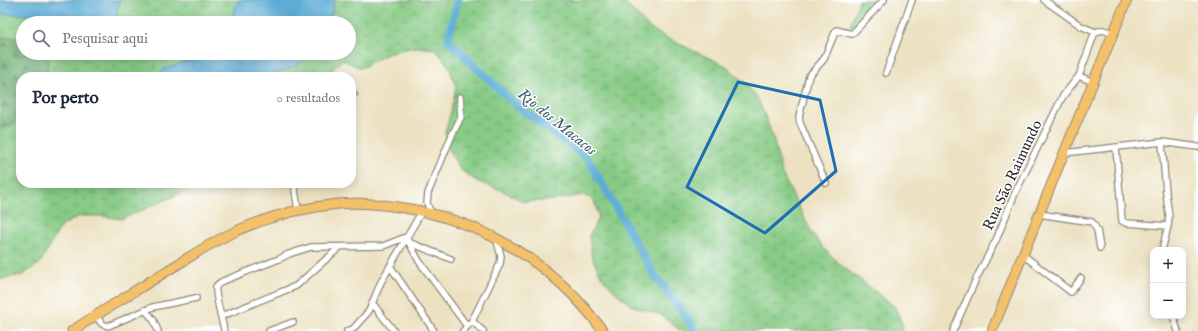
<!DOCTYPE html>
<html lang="pt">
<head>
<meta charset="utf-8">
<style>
	:root { --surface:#fff; --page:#f6f6f7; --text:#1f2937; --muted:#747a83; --line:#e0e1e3 }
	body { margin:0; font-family:"IM FELL English",serif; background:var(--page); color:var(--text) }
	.controls { position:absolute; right:12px; bottom:12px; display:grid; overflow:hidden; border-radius:8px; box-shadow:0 2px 10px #0003 }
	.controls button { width:36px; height:36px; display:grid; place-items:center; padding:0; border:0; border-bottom:1px solid var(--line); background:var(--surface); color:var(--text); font:20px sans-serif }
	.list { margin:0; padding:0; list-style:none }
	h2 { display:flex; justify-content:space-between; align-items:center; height:52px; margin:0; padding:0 16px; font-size:17px }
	h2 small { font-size:13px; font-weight:400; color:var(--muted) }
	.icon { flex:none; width:22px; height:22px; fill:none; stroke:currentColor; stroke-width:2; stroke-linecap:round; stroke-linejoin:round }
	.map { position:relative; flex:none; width:1198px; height:331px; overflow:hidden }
	.search { position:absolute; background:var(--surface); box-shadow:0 2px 10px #0003; left:16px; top:16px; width:340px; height:44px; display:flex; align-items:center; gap:10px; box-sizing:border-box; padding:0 14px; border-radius:22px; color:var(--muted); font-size:15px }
	.panel { position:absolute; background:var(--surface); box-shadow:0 2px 10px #0003; left:16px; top:72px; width:340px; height:116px; border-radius:16px }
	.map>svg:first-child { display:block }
	.forest { fill:url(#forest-firs); stroke:#4c6d4e }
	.wetland { fill:url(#wetland-marsh); stroke:#597b58 }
	.park { fill:url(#park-tufts); stroke:#597b58 }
	.water { fill:#5dadd7; stroke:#446c81 }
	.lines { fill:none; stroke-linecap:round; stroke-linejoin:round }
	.river { stroke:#5dadd7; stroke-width:8 }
	.minor-casing { stroke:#8c8676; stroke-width:8 }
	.primary-casing { stroke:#8c8676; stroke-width:11 }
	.minor { stroke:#fff; stroke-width:5.5 }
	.primary { stroke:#f4c16b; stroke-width:9 }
	.marked { fill:none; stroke:#1f6fb2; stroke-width:3; stroke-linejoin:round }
	.labels { text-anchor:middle; stroke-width:3; stroke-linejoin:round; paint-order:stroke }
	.street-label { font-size:15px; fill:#2b2b2b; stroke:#fff }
	.water-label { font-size:16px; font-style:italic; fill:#3f5f70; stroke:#fff }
</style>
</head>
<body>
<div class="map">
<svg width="1198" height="331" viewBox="0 0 1198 331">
	<defs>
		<pattern id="forest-firs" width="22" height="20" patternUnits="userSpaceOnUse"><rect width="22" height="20" fill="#6daf72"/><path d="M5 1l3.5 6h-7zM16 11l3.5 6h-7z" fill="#5a8f5e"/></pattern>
		<pattern id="wetland-marsh" width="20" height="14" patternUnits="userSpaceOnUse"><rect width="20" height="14" fill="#87cb85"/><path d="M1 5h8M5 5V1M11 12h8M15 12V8" fill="none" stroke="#75ae73"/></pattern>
		<pattern id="park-tufts" width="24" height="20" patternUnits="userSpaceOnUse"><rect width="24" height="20" fill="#87cb85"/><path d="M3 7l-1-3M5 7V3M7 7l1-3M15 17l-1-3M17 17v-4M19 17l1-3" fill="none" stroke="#75ae73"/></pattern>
	</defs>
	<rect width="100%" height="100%" fill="#fff"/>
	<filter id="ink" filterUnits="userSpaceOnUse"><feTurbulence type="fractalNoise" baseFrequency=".025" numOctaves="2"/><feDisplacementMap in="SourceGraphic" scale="8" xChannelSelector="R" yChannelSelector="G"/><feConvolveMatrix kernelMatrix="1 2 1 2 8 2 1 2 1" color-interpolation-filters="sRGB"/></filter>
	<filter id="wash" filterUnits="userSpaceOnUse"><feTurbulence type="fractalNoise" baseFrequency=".012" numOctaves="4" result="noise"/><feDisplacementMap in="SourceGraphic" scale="16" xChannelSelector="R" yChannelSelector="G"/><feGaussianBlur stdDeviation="0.9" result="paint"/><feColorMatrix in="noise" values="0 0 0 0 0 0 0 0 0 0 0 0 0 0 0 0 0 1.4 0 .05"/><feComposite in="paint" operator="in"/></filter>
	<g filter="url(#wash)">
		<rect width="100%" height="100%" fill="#ece2c2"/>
		<path class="forest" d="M0,37H23V53H49L47,71L45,77H21V117L8,127L0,129Z"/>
		<path class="wetland" d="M0,0H621L630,8L649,28L667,38L726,66L743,80L757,97L765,116L773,137L782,174L811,231L824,249L840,264L895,307L903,326L902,331H681L661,315L632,306L615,292L601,276L592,257L589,236L599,217L594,200L583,195L554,200L524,202L501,190L478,182L461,170L450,152L445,132L451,111L456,87L449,67L436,49L416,47L391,52L361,68L342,60L329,73L315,75L313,77H291L283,71L278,77H45L47,71L49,53H349V23H23V37H0Z
			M21,117V183H198L181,193L122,219L101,216H80L61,226L40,263L23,275L0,279V129L8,127Z"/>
		<path class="park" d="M859,0H879L854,27L850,26Z"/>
		<path class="water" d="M0,0H120L116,17L131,21L133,23H92L83,18L73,16L0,14Z
			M239,0H335L329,23H229Z
			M205,53H313C293,73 260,79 233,77C224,76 217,74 208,74C191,73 174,77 156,77L164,69L193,59Z"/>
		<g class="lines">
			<path class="river" d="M458,0L448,40L515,104L588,159L653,273L692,325L695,331"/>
		</g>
	</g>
	<g filter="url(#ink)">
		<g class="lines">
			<defs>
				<path id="minor" d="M1044,0L1081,26L1095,32L1103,30L1113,33
					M886,73L912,0
					M1079,76L1093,82
					M351,91L354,94
					M1116,148L1122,221L1126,223L1168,226
					M1064,153L1162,142L1198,147
					M294,183L298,210
					M826,183L800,123L799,117L809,76L824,59L836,30L852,34L884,0
					M431,213L427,203L428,193L452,135L461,117L460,97
					M1039,214L1092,222L1097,230L1100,248
					M408,242L451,259
					M1162,250L1168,226L1169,216L1166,193L1162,142
					M1023,255L1071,292L1081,278
					M390,266L434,331
					M373,304L394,331
					M145,310L153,319L158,331
					M96,316L102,324L108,326L153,307L196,298
					M222,316L296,286L340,247
					M1173,316L1178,331
					M472,321L483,331
					M224,331C223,322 214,293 216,287C217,284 220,283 223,281L279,259L289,254L311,247L383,246L406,237L419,261L467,326
					M269,331L293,322
					M347,331L353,329L369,311L381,282L422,211
					M463,331L472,321L500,264L501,256L496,238
					M953,331L976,279L997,238L1015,193L1056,110L1063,96L1079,76L1095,32"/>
				<path id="primary" d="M72,331C104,310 137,290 170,269C193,255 216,239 241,229C271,216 305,207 338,204C358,202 379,204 398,207C481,219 554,263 603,331
					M992,331L1064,153L1127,0"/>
			</defs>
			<use href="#minor" class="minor-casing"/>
			<use href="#primary" class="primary-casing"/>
			<use href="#minor" class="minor"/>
			<use href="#primary" class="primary"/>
		</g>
	</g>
	<path class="marked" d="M738,82L820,100L836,171L765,233L687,187Z"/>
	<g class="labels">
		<g class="street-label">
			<text transform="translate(1012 175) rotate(-65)" y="5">Rua São Raimundo</text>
		</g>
		<g class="water-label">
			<text transform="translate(558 121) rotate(39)" y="6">Rio dos Macacos</text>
		</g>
	</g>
</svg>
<div class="controls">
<button>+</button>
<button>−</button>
</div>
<div class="search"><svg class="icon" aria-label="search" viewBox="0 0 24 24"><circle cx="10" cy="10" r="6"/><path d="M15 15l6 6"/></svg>Pesquisar aqui</div>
<section class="panel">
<h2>Por perto<small>0 resultados</small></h2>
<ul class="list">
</ul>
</section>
</div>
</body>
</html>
